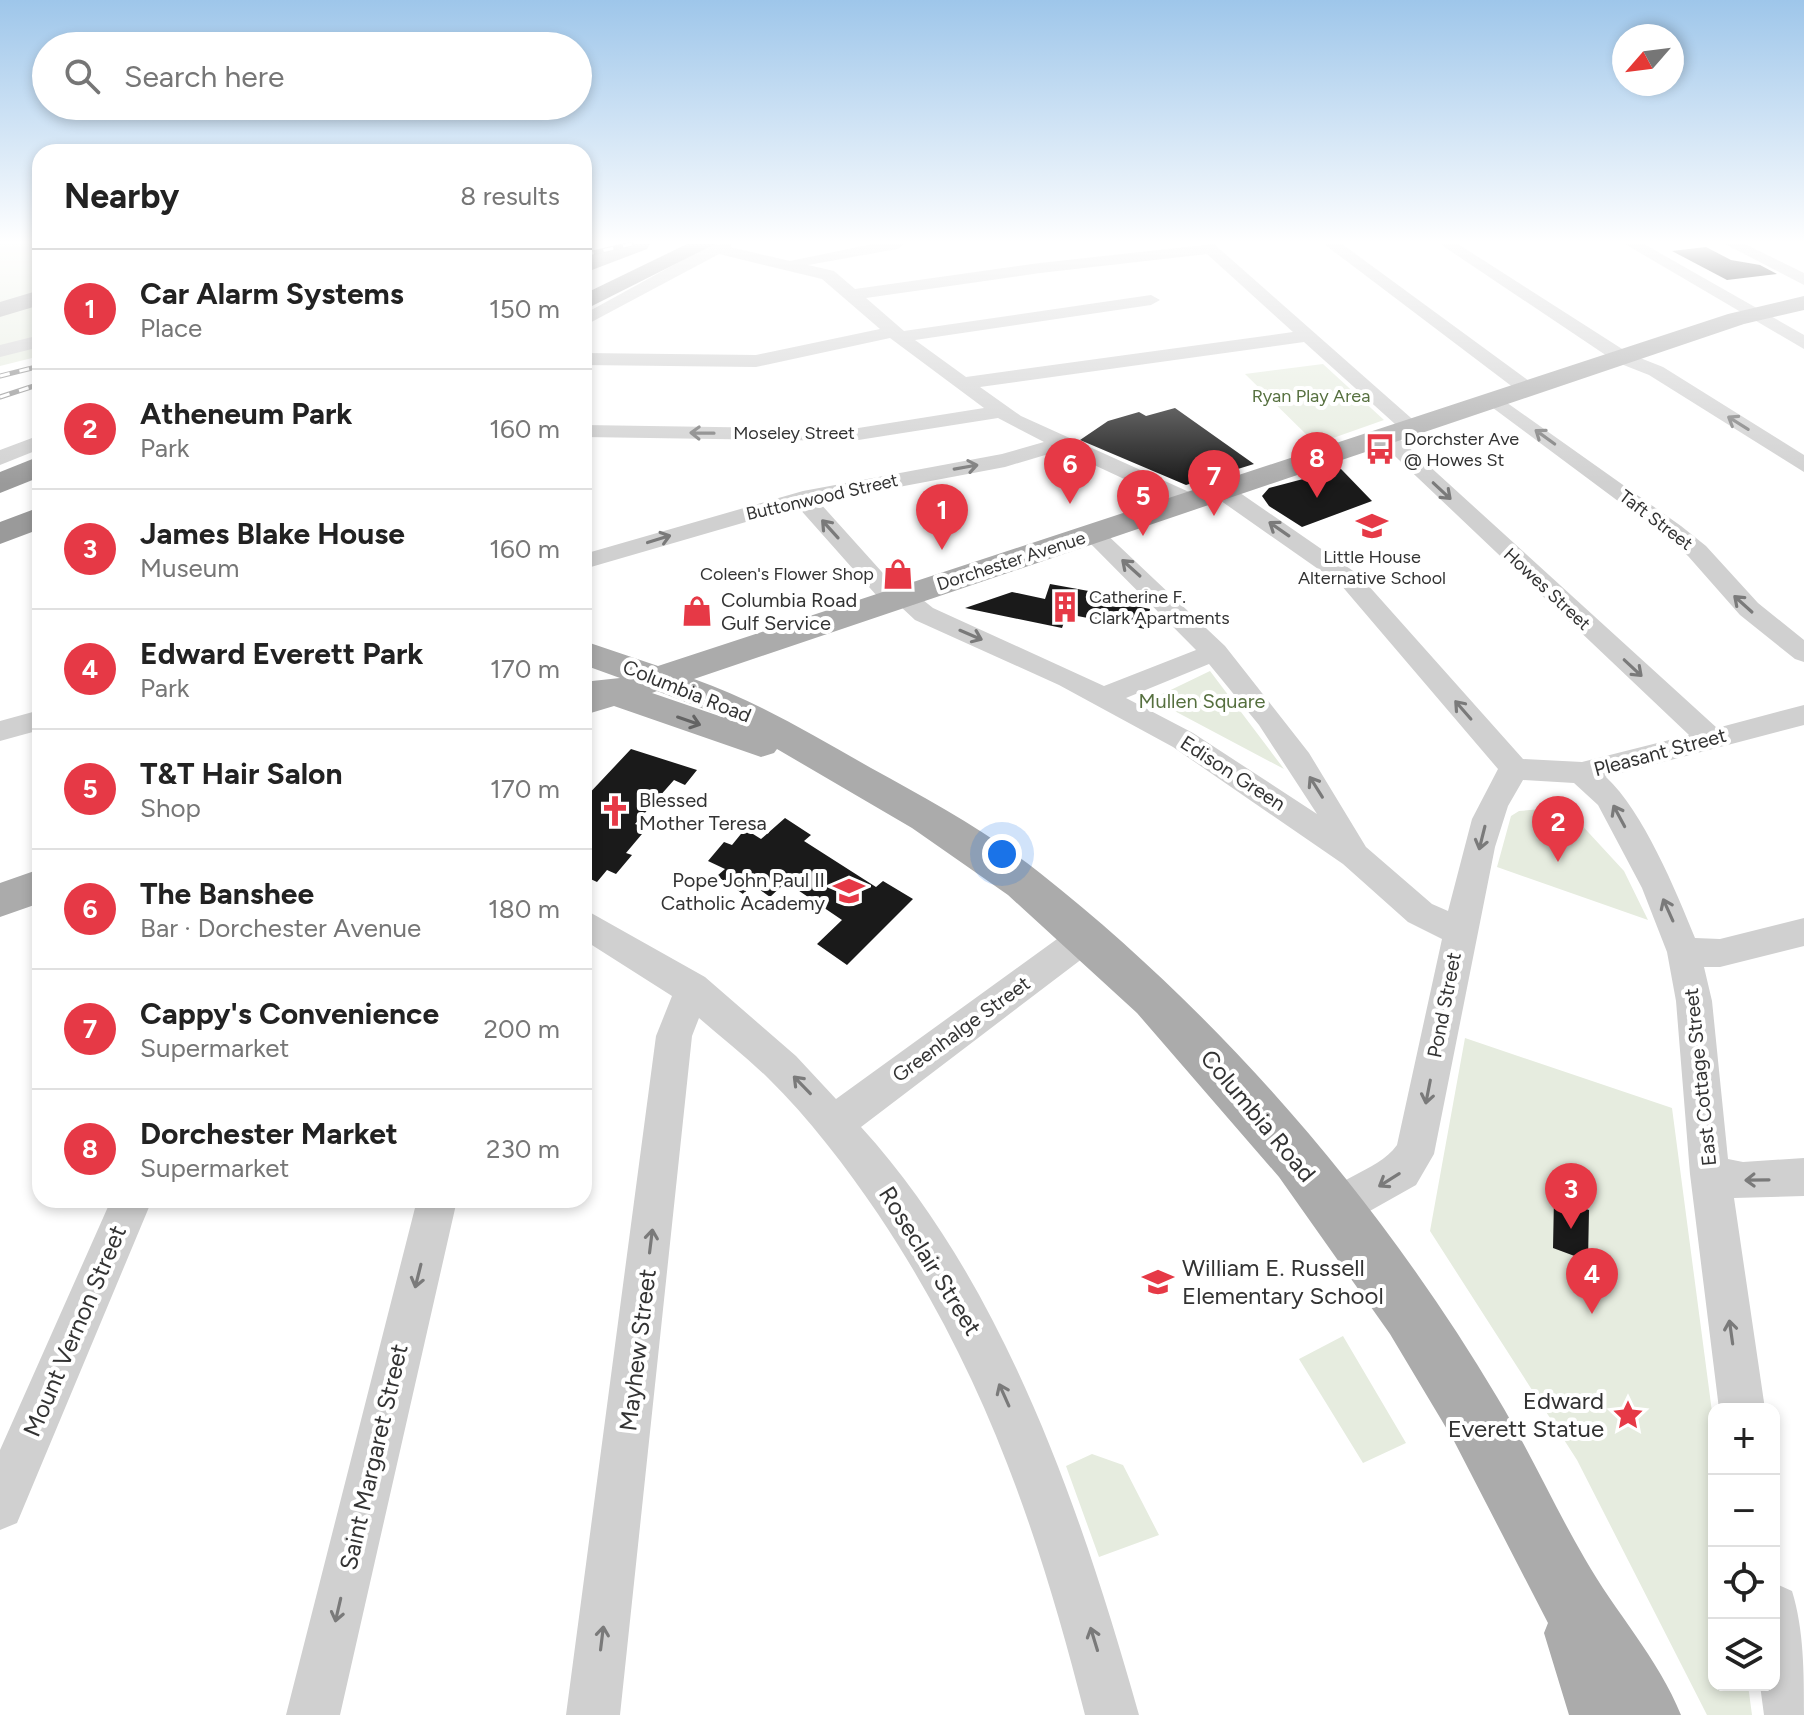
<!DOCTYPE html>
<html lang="en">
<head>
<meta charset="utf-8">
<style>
	:root { --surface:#fff; --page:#f6f6f6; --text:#222; --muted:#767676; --line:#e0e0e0; --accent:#e63946 }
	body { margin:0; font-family:Figtree,sans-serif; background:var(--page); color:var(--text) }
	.controls { position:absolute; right:24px; bottom:24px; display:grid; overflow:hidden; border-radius:16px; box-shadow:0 4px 12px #0003 }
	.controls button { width:72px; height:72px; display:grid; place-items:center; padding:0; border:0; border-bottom:2px solid var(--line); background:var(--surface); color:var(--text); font:40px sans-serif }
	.compass { position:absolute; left:1612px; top:24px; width:72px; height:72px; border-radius:50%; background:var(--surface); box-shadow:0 4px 12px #0003; rotate:242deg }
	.you { position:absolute; left:1002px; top:854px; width:28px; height:28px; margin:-20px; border:6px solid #fff; border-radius:50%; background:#1a73e8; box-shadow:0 0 0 12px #1a73e833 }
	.badge { display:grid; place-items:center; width:52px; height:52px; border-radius:50%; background:var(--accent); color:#fff; font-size:26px; font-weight:700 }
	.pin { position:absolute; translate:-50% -66px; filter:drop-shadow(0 2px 4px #0008) }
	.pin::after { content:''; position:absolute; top:42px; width:28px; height:24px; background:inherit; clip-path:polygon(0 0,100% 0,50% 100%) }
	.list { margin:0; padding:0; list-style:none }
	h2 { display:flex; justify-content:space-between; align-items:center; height:104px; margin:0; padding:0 32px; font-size:34px }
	h2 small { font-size:26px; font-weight:400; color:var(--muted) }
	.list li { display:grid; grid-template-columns:52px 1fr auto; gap:24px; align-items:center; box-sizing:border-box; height:120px; padding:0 32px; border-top:2px solid var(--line) }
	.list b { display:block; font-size:30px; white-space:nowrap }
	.list p { margin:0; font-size:26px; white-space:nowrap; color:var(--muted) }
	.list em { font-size:26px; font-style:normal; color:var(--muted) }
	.icon { flex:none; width:44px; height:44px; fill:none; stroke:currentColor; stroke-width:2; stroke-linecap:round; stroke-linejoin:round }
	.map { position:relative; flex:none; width:1804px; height:1715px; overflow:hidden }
	.search { position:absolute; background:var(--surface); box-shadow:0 4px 12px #0003; left:32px; top:32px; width:560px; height:88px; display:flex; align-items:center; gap:20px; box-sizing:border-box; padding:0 28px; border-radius:44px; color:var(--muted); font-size:30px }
	.panel { position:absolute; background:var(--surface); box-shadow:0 4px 12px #0003; left:32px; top:144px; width:560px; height:1064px; border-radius:24px }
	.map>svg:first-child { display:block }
	.green { fill:#e6ecdf }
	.building { fill:#1a1a1a }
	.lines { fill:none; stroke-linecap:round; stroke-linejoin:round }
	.minor { fill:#d0d0d0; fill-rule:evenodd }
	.major { fill:#ababab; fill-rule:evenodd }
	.highway { fill:#9a9a9a; fill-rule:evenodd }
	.rail-casing { stroke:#888; stroke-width:5 }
	.rail { stroke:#fff; stroke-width:3; stroke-dasharray:10; stroke-linecap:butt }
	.oneway { stroke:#7a7a7a }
	.oneway2 { stroke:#636363 }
	.labels { text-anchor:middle; stroke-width:8; stroke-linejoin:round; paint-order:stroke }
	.far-park-label { font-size:18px; fill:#56703f; stroke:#fff }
	.far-street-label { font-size:18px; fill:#333; stroke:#fff }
	.far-poi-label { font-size:18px; fill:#333; stroke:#fff; text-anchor:start }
	.poi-label { font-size:20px; fill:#333; stroke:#fff; text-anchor:start }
	.street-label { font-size:20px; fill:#333; stroke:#fff }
	.park-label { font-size:20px; fill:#56703f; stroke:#fff }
	.near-street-label { font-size:24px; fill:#333; stroke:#fff }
	.near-poi-label { font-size:24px; fill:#333; stroke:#fff; text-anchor:start }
</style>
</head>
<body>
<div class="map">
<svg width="1804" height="1715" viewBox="0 0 1804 1715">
	<rect width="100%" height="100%" fill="#fff"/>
	<path class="green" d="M0,244H40V356L0,366Z
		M1323,364L1384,420L1316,444L1245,374Z
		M1210,671L1284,769L1152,699Z
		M1565,807L1624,871L1648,920L1497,867L1511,816L1519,811Z
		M1465,1038L1672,1108L1714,1427V1685H1748L1752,1715H1707L1577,1460L1430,1231Z
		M1343,1336L1406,1443L1363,1463L1299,1359Z
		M1092,1454L1123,1465L1159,1535L1099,1557L1066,1466Z"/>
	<path class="building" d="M1706,247L1731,260L1760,265L1777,274L1727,280L1672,251Z
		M1175,408L1254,464L1186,485L1080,440L1108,421L1139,412L1146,416Z
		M1341,469L1372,501L1302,527L1269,506L1262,496L1269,488Z
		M1050,584L1133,599L1131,605L1150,609L1145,629L1067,614L1062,628L965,608L1012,592L1045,599Z
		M631,749L697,770L685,785L674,780L635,824L647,828L626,853L632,855L616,874L607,870L597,882L584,876V799Z
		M785,818L811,835L804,841L876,887L883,881L913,899L847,965L817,944L842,920L786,882L770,897L753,885L743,894L717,876L725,869L708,861L724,842L732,845L745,829L761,839Z
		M1554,1198L1589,1210L1588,1261L1553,1248Z"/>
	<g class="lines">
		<path class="minor" d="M732,244L730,247L790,261L872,244H905L897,249L808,265L834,271L855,289L1040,263L1214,244L1419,425L1422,429L1419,433H1405L1304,342L980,387L1021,416L1198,496L1201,501L1198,506H1182L1062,450L1005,467L819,502L899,591L913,592L933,608L1104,686L1196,650L1081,534L1085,529H1101L1225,646L1309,753L1366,847L1432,904L1448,911L1472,819L1498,769L1341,585L1214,496L1211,491L1214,486H1230L1359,575L1523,759L1582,762L1689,735L1379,441L1375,437L1379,433H1393L1717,728L1804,705V725L1606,777C1643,811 1676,891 1695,938L1720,939L1804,918V946L1720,967H1704L1712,1001L1728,1159L1743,1162L1804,1158V1196L1734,1198L1765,1409H1719L1690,1174L1676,1001L1667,952L1642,888L1598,805L1574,783L1523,780L1508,806L1495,847L1434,1154L1416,1185L1336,1230L1321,1224L1315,1210C1329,1177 1376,1174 1397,1145L1442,939L1408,922L1343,864L1173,747L1059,685L915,620L900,606L885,605L798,507L584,569V554L803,491L1002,454L1044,442L998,418L852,441L584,437V425L852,429L984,408L890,338L756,367L584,365V353L756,355L880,329L822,279L719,254L584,326V314L710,245ZM1207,254L1293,332L966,377L915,340L1151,305L1160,300L1151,295L904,331L866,298L1040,273ZM1209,664L1259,725L1317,814L1193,733L1126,698Z
			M1324,244H1342L1536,386L1539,390L1536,394H1522Z
			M1440,244H1458L1630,354L1663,367L1804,455V472L1649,375L1616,362Z
			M1625,244H1644L1804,335V349Z
			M1725,244H1745L1804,273V285Z
			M40,335V347L0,357V345Z
			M1496,395L1681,526L1706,546L1758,603L1804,640V662L1795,659L1740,615L1688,556L1665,536L1489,405L1486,401Z
			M40,435V449L0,465V450Z
			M40,710V730L0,741V721Z
			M584,909L705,977L796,1056L836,1099L1075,926L1087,922L1099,926L1104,936L1099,946L861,1127C1005,1285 1082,1513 1139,1715H1085C1038,1531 985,1374 878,1214C846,1167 809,1118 768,1078C746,1057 722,1038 699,1018L692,1036L620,1715H566L656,1036L672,996L584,940Z
			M111,1200H152L17,1523L0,1530V1450Z
			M417,1200H457L340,1715H286Z
			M1774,1583L1792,1591C1804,1630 1804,1673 1804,1715H1764L1760,1685H1774Z"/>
		<path class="major" d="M40,290V305L0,317V302Z
			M1804,296V310L1744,324L694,679C757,701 813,735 871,768C929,800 988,832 1040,873C1221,1016 1379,1199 1497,1397C1529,1450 1554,1506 1585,1559C1615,1612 1658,1658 1681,1715H1569L1544,1633L1548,1623L1454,1441L1390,1334L1279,1177L1137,1013L1008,895L912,828L777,749L774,753L761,757L614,706L584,715V690L592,681L620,678L584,665V641L658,666L1728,314ZM657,691L720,715L725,718L652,693Z
			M40,869V903L0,917V883Z"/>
		<path class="highway" d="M620,244H650L647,249L584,273V258Z
			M687,244H715L584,310V294Z
			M40,456V477L0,493V472Z
			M40,507V529L0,544V522Z"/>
		<defs>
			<path id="rail" d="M584,255L632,244
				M0,376L40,366
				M0,397L40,384"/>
		</defs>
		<use href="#rail" class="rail-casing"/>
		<use href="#rail" class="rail"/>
	</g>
	<defs><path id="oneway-shaft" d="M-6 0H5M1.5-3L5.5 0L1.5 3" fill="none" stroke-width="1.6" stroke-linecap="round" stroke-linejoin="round" transform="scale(2)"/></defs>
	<g class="oneway">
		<use href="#oneway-shaft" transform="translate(1738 423) rotate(-148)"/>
		<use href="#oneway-shaft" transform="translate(702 433) rotate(-179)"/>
		<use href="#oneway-shaft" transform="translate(1545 437) rotate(-144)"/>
		<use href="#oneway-shaft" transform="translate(966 467) rotate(-10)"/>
		<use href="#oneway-shaft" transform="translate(1442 491) rotate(43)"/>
		<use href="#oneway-shaft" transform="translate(830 529) rotate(-132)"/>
		<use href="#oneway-shaft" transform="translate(1279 529) rotate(-145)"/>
		<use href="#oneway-shaft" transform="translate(659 539) rotate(-17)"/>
		<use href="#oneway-shaft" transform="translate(1131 568) rotate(-138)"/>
		<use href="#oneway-shaft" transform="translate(1743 604) rotate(-138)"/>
		<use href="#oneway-shaft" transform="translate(971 635) rotate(23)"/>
		<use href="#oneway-shaft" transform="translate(1633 668) rotate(43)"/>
		<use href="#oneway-shaft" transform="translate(1463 710) rotate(-131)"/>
		<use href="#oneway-shaft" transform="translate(1316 787) rotate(-122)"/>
		<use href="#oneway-shaft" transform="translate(1619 816) rotate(-118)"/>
		<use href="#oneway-shaft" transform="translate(1482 838) rotate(104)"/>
		<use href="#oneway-shaft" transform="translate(1668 910) rotate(-114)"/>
		<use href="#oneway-shaft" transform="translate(802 1085) rotate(-134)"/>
		<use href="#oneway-shaft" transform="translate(1428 1092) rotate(101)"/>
		<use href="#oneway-shaft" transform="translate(1389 1180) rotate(148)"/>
		<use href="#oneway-shaft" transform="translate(1757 1180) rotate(179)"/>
		<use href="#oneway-shaft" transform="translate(651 1241) rotate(-83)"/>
		<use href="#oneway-shaft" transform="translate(418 1276) rotate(104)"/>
		<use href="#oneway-shaft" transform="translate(1731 1332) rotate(-98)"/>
		<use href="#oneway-shaft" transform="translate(1004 1395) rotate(-114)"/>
		<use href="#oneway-shaft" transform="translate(338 1610) rotate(103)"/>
		<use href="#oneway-shaft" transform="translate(602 1638) rotate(-83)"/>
		<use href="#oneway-shaft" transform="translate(1094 1639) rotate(-107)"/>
	</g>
	<use class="oneway2" href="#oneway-shaft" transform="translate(689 721) rotate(19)"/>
	<linearGradient id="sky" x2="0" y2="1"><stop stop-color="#9ec6ea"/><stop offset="0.5" stop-color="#fff"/><stop offset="1" stop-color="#fff" stop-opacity="0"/></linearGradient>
	<rect width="1804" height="484" fill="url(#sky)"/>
	<defs>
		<symbol id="bus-bare" viewBox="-9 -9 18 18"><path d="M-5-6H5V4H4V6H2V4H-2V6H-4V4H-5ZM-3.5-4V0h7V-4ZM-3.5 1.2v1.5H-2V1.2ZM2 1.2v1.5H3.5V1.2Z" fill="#e63946" stroke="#fff" stroke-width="2.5" paint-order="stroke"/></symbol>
		<symbol id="school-bare" viewBox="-9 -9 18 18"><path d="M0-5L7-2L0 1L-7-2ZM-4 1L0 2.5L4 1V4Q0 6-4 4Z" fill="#e63946" stroke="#fff" stroke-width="2.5" paint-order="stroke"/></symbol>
		<symbol id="shop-bare" viewBox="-9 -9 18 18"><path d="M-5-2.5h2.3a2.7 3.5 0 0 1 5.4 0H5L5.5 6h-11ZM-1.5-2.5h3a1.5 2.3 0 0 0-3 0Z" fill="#e63946" stroke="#fff" stroke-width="2.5" paint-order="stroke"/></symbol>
		<symbol id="building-bare" viewBox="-9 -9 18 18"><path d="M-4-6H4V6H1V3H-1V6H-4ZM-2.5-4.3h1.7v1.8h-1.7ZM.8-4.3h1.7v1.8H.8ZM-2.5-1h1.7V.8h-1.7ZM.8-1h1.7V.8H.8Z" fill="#e63946" stroke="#fff" stroke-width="2.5" paint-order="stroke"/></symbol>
		<symbol id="church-bare" viewBox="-9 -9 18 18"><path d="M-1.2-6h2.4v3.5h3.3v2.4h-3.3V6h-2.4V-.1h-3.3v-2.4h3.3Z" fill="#e63946" stroke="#fff" stroke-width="2.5" paint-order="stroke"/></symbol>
		<symbol id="sight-bare" viewBox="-9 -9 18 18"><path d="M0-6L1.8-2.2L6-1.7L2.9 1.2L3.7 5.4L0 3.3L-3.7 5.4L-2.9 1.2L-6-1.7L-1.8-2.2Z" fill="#e63946" stroke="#fff" stroke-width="2.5" paint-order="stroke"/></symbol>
	</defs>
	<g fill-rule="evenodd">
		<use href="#bus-bare" x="1358" y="427" width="44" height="44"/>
		<use href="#school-bare" x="1350" y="504" width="44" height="44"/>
		<use href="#shop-bare" x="876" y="552" width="44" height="44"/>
		<use href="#building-bare" x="1043" y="585" width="44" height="44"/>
		<use href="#shop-bare" x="675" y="589" width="44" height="44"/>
		<use href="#church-bare" x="593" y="789" width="44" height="44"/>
		<use href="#school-bare" x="827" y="869" width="44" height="44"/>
		<use href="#school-bare" x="1136" y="1260" width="44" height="44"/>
		<use href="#sight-bare" x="1606" y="1393" width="44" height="44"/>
	</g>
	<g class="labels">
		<g class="far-park-label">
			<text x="1311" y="402">Ryan Play Area</text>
		</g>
		<g class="far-street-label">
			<text x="794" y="439">Moseley Street</text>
			<text transform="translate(822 497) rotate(-13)" y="6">Buttonwood Street</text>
			<text transform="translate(1656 520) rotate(37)" y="6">Taft Street</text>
			<text transform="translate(1011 561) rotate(-18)" y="6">Dorchester Avenue</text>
			<text transform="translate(1547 589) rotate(43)" y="6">Howes Street</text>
		</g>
		<g class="far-poi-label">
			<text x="1404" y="445">Dorchster Ave<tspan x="1404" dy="21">@ Howes St</tspan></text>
			<text x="1372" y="563" text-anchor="middle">Little House<tspan x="1372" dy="21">Alternative School</tspan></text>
			<text x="874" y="580" text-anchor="end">Coleen's Flower Shop</text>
			<text x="1089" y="603">Catherine F.<tspan x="1089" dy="21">Clark Apartments</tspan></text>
		</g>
		<g class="poi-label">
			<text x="721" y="607">Columbia Road<tspan x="721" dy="23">Gulf Service</tspan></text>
			<text x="639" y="807">Blessed<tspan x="639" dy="23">Mother Teresa</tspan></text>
			<text x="825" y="887" text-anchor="end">Pope John Paul II<tspan x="825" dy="23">Catholic Academy</tspan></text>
		</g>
		<g class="street-label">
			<text transform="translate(687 691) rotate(22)" y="7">Columbia Road</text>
			<text transform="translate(1660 752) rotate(-15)" y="7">Pleasant Street</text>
			<text transform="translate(1233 773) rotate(33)" y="7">Edison Green</text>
			<text transform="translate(1444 1005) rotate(-79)" y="7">Pond Street</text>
			<text transform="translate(961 1029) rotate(-36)" y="7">Greenhalge Street</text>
			<text transform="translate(1700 1077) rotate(-96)" y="7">East Cottage Street</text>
		</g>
		<g class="park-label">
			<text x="1202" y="708">Mullen Square</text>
		</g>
		<g class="near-street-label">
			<text transform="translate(1258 1116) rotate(50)" y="8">Columbia Road</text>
			<text transform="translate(930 1261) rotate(58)" y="8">Roseclair Street</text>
			<text transform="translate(75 1331) rotate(-67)" y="8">Mount Vernon Street</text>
			<text transform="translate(638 1350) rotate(-83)" y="8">Mayhew Street</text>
			<text transform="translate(374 1457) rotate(-77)" y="8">Saint Margaret Street</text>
		</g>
		<g class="near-poi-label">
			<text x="1182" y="1276">William E. Russell<tspan x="1182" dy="28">Elementary School</tspan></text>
			<text x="1604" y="1409" text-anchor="end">Edward<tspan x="1604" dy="28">Everett Statue</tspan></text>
		</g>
	</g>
</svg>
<div class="controls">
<button>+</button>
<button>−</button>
<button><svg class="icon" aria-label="locate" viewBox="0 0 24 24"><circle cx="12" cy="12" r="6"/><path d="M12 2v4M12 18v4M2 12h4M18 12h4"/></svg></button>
<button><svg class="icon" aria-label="layers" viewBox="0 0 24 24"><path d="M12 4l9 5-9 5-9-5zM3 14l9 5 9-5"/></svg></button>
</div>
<svg class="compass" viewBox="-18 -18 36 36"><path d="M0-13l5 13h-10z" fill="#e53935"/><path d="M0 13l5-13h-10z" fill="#767676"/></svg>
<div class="you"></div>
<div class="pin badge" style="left:942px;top:550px">1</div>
<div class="pin badge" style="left:1558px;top:862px">2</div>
<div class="pin badge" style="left:1571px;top:1229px">3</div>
<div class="pin badge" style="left:1592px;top:1314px">4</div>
<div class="pin badge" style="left:1143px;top:536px">5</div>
<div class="pin badge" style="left:1070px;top:504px">6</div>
<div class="pin badge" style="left:1214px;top:516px">7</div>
<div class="pin badge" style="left:1317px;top:498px">8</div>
<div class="search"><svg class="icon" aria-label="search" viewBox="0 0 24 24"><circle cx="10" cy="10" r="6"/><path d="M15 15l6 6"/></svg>Search here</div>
<section class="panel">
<h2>Nearby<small>8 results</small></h2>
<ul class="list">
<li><span class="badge">1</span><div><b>Car Alarm Systems</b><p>Place</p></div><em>150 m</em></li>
<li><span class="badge">2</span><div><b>Atheneum Park</b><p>Park</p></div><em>160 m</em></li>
<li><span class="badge">3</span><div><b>James Blake House</b><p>Museum</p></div><em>160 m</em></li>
<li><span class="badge">4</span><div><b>Edward Everett Park</b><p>Park</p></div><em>170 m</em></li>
<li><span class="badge">5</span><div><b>T&amp;T Hair Salon</b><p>Shop</p></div><em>170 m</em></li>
<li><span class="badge">6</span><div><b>The Banshee</b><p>Bar · Dorchester Avenue</p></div><em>180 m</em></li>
<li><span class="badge">7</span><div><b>Cappy's Convenience</b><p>Supermarket</p></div><em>200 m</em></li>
<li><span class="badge">8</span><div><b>Dorchester Market</b><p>Supermarket</p></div><em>230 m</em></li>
</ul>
</section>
</div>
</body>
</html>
